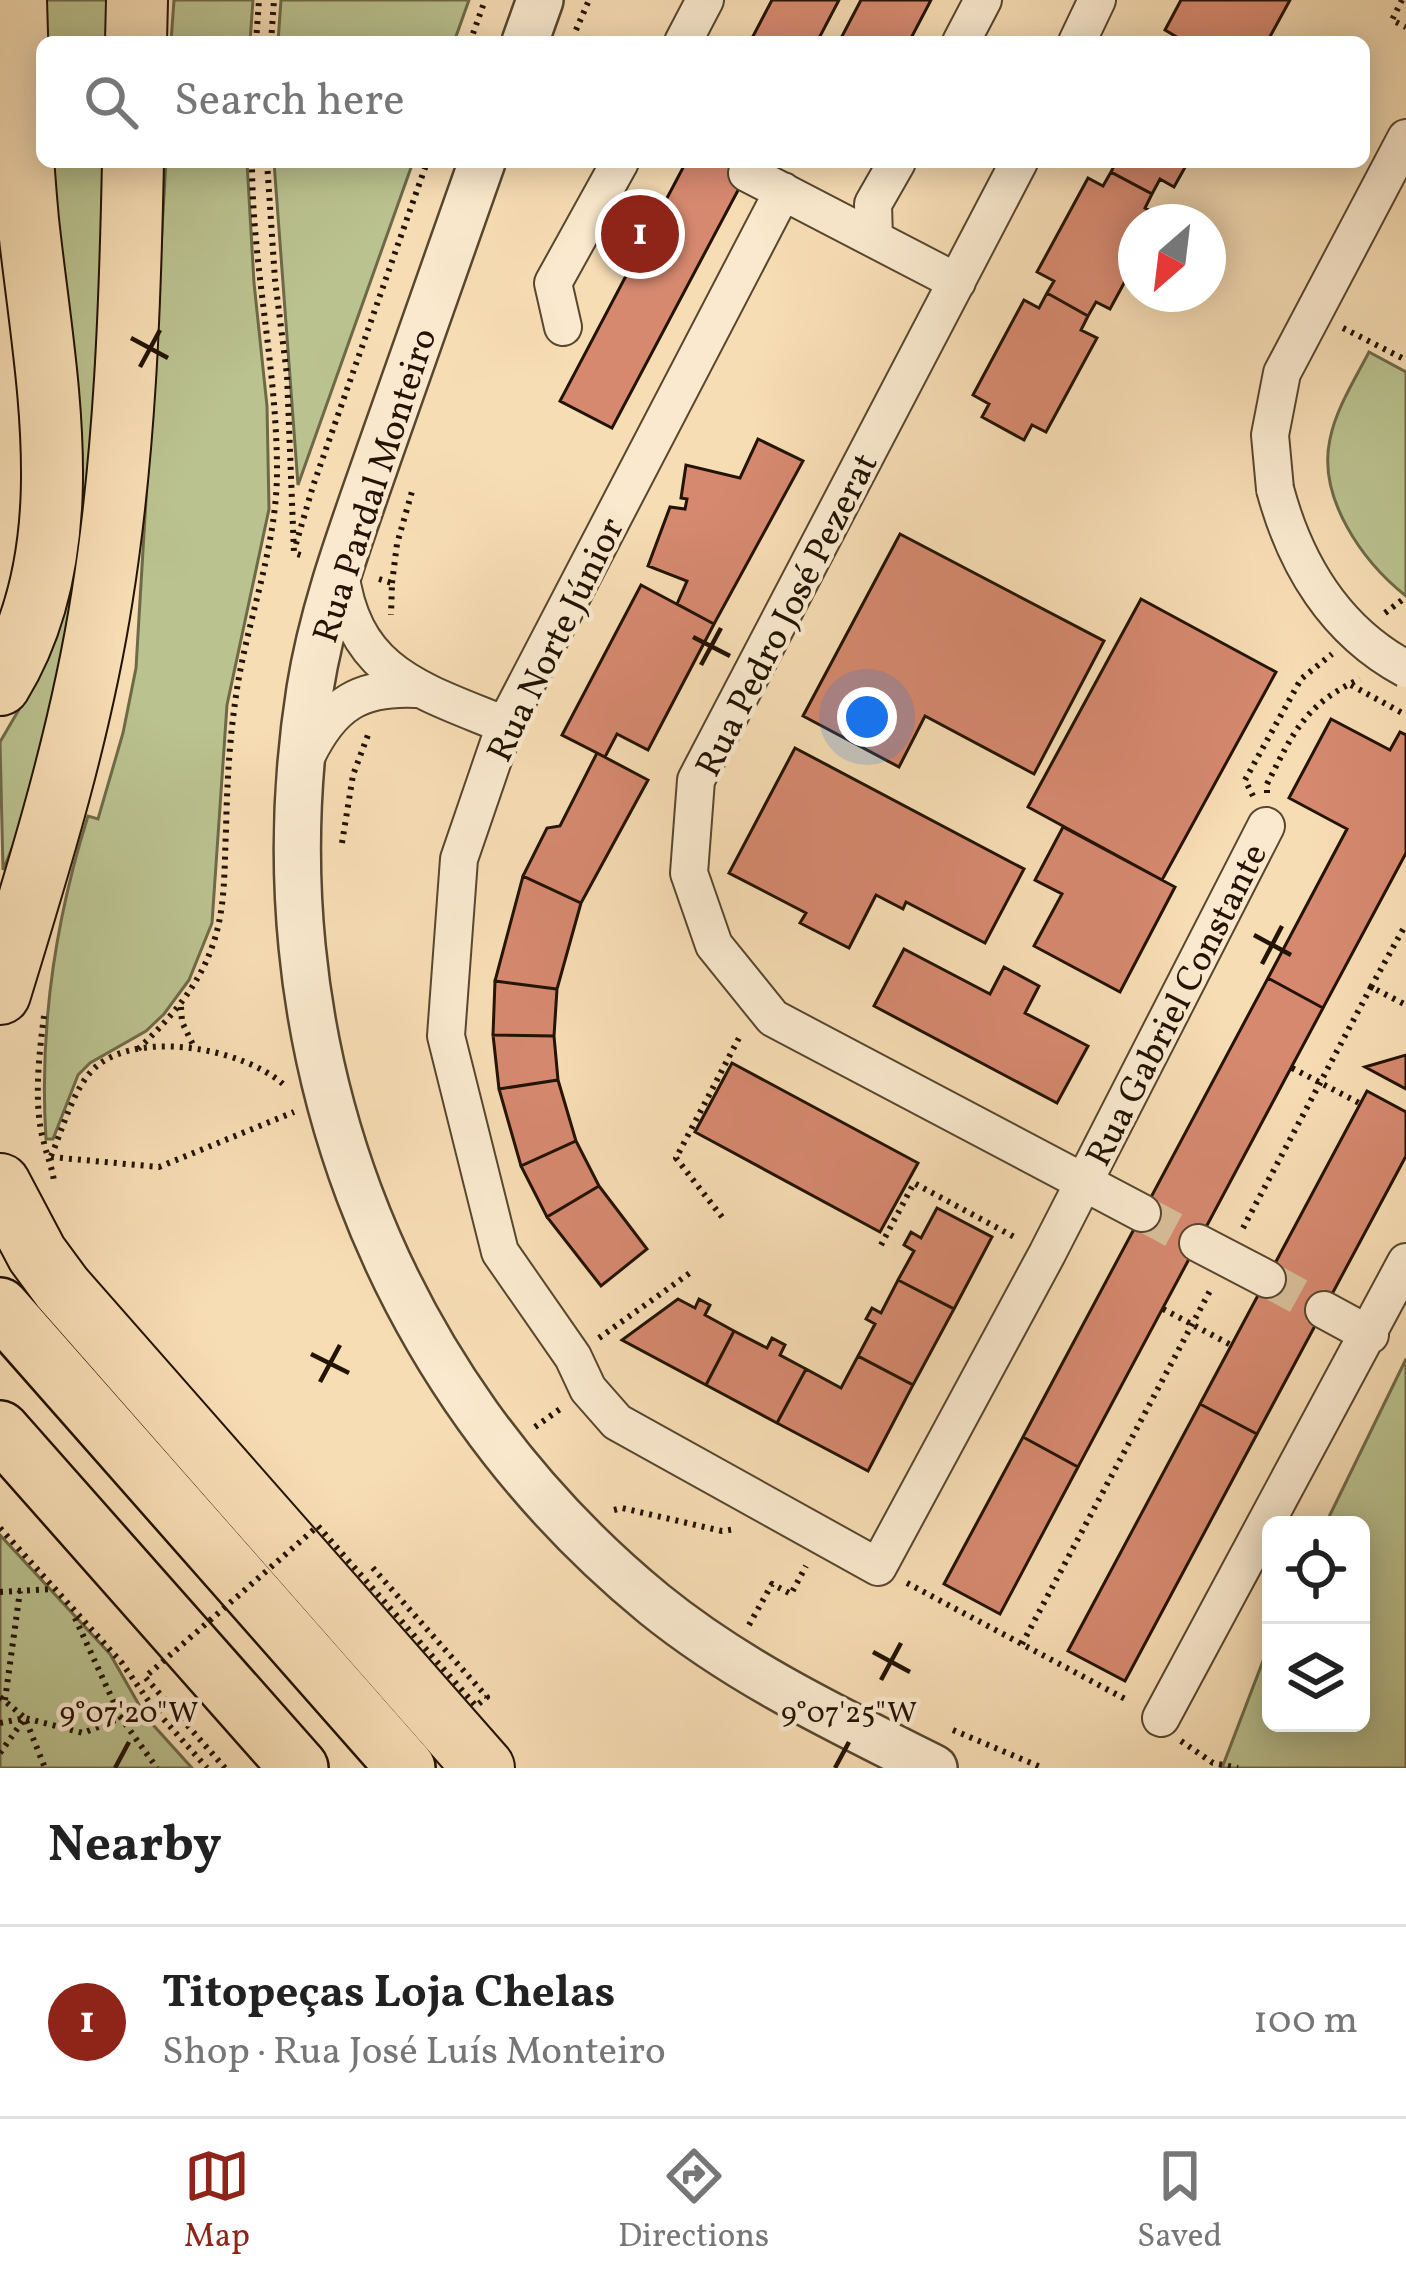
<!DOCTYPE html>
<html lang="en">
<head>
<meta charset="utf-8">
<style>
	:root { --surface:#fff; --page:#f6f6f6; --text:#222; --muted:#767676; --line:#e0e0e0; --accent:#8f2418 }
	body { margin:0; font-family:Vollkorn,serif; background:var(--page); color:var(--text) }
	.controls { position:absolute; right:36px; bottom:36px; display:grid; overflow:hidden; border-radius:18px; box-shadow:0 6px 30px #0003 }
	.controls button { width:108px; height:108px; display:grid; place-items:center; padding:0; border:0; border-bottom:3px solid var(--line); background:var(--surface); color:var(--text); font:60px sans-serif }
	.compass { position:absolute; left:1118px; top:204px; width:108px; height:108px; border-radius:50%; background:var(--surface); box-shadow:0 6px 30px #0003; rotate:208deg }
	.you { position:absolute; left:867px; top:717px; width:42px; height:42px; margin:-30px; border:9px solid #fff; border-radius:50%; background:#1a73e8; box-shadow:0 0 0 18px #1a73e833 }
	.badge { display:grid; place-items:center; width:78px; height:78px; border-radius:50%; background:var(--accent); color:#fff; font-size:39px; font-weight:700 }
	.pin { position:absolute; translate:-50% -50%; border:6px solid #fff; box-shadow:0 3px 12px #0006 }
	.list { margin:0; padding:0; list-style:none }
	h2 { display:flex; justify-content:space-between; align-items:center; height:156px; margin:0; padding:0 48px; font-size:51px }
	h2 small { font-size:39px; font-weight:400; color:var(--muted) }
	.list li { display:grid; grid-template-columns:78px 1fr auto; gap:36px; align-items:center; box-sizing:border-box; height:192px; padding:0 48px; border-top:3px solid var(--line) }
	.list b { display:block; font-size:45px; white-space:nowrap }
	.list p { margin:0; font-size:39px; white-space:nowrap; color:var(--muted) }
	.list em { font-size:39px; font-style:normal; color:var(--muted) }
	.icon { flex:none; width:66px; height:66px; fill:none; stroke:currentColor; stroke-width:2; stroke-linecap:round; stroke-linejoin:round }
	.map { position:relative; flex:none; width:1406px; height:1768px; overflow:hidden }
	.search { position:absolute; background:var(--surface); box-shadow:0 6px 30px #0003; left:36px; right:36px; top:36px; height:132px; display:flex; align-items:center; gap:30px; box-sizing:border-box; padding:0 42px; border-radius:18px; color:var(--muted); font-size:45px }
	.sheet { height:348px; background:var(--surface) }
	nav { display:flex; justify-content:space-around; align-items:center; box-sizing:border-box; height:168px; border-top:3px solid var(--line); background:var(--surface); font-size:33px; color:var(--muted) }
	nav a { display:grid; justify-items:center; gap:6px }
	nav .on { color:var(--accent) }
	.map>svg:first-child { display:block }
	.green { fill:#bac28f; stroke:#6e6a48; stroke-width:3 }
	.building { fill:#d6896f; stroke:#231302; stroke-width:3 }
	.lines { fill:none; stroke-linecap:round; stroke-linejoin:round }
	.minor-tunnel { stroke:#d7bf99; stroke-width:36; stroke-dasharray:36 18; stroke-linecap:butt }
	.minor-casing { stroke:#58462e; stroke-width:40 }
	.tertiary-casing { stroke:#58462e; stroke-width:50 }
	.primary-casing { stroke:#231302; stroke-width:62 }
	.trunk-casing { stroke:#231302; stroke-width:64 }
	.path { stroke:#231302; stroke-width:6; stroke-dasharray:3 6; stroke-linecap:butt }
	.minor { stroke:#fae9ce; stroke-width:36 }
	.tertiary { stroke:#fae9ce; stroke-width:45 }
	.primary { stroke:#f7ddb4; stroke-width:57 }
	.trunk { stroke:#f7ddb4; stroke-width:60 }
	.minor-bridge-casing { stroke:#58462e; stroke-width:40; stroke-linecap:butt }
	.path-bridge { stroke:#231302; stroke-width:6; stroke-dasharray:3 6; stroke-linecap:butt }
	.minor-bridge { stroke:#fae9ce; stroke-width:36 }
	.ticks { fill:none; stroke:#231302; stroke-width:4.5 }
	.labels { text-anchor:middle; stroke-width:9; stroke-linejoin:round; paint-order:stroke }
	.street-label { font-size:36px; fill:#231302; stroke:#fae9ce }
	.ticks-label { font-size:30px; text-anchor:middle; fill:#231302; stroke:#fae9ce; stroke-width:9; stroke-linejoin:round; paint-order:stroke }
</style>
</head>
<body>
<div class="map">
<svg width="1406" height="1768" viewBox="0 0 1406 1768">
	<rect width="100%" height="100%" fill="#f7ddb4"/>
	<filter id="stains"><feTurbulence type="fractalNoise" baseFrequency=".00167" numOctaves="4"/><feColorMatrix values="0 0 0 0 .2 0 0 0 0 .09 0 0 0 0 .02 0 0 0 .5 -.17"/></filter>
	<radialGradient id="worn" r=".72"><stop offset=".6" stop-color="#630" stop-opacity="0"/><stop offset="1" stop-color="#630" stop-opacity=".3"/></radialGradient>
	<path class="green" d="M38,0H122L120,42H42Z
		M174,0H253L250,42H171Z
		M281,0H469L454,42H278Z
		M44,162H115L87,595L36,790L3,870L0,742L35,682Z
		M166,162H247L254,283L267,406L269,509L227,705L212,923L189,980L164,1014L146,1031L90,1063L78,1075L53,1139H46C39,1029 55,921 88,816L98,819L123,733L136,668Z
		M274,162H413L298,485Z
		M1369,352L1406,372V596C1363,562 1317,498 1330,439C1336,409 1355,379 1369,352Z
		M1406,1359V1768H1222L1271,1640V1723H1361V1525H1325Z
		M0,1535L110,1654L146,1717L192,1768H0Z"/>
	<path class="building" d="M772,0H839L817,42H750Z
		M861,0H931L909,42H839Z
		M1181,0H1290L1267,42H1179L1180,39L1165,30Z
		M686,162H753L612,428L560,401Z
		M1116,162H1188L1174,187L1160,179L1152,194L1111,172Z
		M1111,172L1152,194L1145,208L1160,216L1157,222H1136V261L1110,309L1096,302L1088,316L1047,293L1054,281L1037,272L1088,178L1103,186Z
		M1047,293L1088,316L1081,330L1097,338L1046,432L1032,425L1024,440L982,417L989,404L973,395L1024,300L1039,308Z
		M758,439L803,461L714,624L677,604L687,581L648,566L670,507L685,509L687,499L681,498L686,465L740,478Z
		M900,534L1104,641L1034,774L925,716L899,767L803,716Z
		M641,585L714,624L648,750L617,734L605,757L562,735Z
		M1141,599L1276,672L1162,880L1028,807Z
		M1331,719L1390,750L1400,732L1406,735V853L1323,1008L1268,978L1347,829L1289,798Z
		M795,748L1024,869L985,943L906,902L903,909L876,895L849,948L800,923L806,913L729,873Z
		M597,753L648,780L581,903L523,876L547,828L560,826Z
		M1063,827L1175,887L1120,992L1034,946L1062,894L1035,880Z
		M523,876L581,903L557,989L495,981Z
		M904,949L990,994L1004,967L1039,986L1025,1013L1088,1046L1057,1103L874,1006Z
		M1268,978L1323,1008L1078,1467L1023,1437Z
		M495,981L557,989L554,1036L493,1035Z
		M493,1035L554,1036L558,1080L499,1089Z
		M1406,1055V1089L1365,1067Z
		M732,1063L918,1163L880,1232L695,1132Z
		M558,1080L576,1141L521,1166L499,1089Z
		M1367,1091L1406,1112V1156L1257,1434L1200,1404Z
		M576,1141L599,1186L547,1217L521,1166Z
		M599,1186L647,1249L601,1286L547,1217Z
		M937,1208L992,1237L954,1309L898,1280L914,1251L904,1245L911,1232L921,1238Z
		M898,1280L954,1309L913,1385L858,1356L875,1324L866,1319L872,1308L881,1313Z
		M678,1299L695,1308L699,1299L710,1305L705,1315L734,1331L706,1385L622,1340Z
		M734,1331L767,1348L772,1338L785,1345L780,1355L806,1369L777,1423L706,1385Z
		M858,1356L913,1385L868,1471L777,1423L806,1369L841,1388Z
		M1200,1404L1257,1434L1125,1681L1068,1651Z
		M1023,1437L1078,1467L1000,1614L944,1584Z"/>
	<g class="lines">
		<path class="minor-tunnel" d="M1142,1213L1198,1243
			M1267,1279L1324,1310"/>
		<defs>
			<path id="minor" d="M683,42L705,0
				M961,42L983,0
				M1077,42L1097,0
				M1019,162L696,780L689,873L714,945L773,1018L1142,1213
				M747,173L957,282
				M783,191L505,725L459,859L446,1036L500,1252L573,1357L588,1389L617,1422L878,1567L1047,1254L1266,826
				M874,239L873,204L897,162
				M563,327L553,283L620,162
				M1275,489L1270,435L1282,373L1406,138
				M340,571C353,674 420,690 505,725
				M307,755C332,704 360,686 417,689
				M1198,1243L1267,1279
				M1324,1310L1370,1335
				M1161,1718L1406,1262"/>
			<path id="tertiary" d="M525,42L540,0
				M482,162C448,258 414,355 380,451C353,529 323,607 310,689C255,1037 381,1380 654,1604C739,1673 838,1720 934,1768"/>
			<path id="primary" d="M0,1307L406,1768
				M0,1430L299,1768"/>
			<path id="trunk" d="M136,42L137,0
				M0,685C85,547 44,372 28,220C21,146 18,74 16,0
				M0,994C40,864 81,732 102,597C125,453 130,307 133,162
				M0,1184L37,1254L62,1288L484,1768"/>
		</defs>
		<use href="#minor" class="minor-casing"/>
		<use href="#tertiary" class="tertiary-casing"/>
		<use href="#primary" class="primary-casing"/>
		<use href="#trunk" class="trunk-casing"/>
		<path class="path" d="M1402,0L1392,20L1406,27
			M576,30L589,0
			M256,42L259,0
			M271,42L274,0
			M470,42L485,0
			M267,162L275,280L287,375L294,553L303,556
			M1343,328L1406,360
			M296,544L313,486L427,162
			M379,579L392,583L391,615
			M392,583L397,544L413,488
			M1385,613L1406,597
			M1351,685L1406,715
			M1267,793V784C1293,733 1305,704 1360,679
			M1253,796L1245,780L1301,679L1332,654
			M342,843L353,775L368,735
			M1371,987L1406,924
			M181,1007L182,1022L195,1049
			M44,1016C39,1054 33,1106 44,1143C47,1156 52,1167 54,1181
			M138,1049C169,1020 198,987 212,947C226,909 224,870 226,830C227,787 229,745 235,703C245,624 277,550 277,471C277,367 252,265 252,162
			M51,1156C63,1129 74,1084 98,1065C143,1030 243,1049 283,1084
			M51,1157L159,1167L294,1112
			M722,1217L676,1158L740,1036
			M1243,1228L1371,987L1406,1005
			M881,1245L914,1183L1018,1239
			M599,1338L694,1270
			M535,1427L563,1407
			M614,1510L622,1508L722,1531L736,1529
			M0,1528L122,1663L152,1706L207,1768
			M907,1583L1129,1701
			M0,1592L53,1589
			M75,1618L121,1718L157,1768
			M749,1625L772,1584L791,1594L806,1566
			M1022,1644L1212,1287
			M0,1697L25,1718L45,1768
			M5,1700L20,1591
			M0,1723L25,1718L83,1733L151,1706
			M953,1730L1043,1768
			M1181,1741L1213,1763L1238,1768
			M0,1753L25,1718"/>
		<use href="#minor" class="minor"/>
		<use href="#tertiary" class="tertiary"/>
		<use href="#primary" class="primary"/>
		<use href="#trunk" class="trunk"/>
		<defs>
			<path id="minor-bridge" d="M1275,489C1295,564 1335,631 1406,669"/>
		</defs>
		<use href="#minor-bridge" class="minor-bridge-casing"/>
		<path class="path-bridge" d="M1292,1068L1361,1104
			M1163,1309L1231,1345
			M225,1768L145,1677L318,1526L476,1706L487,1697L372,1567"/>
		<use href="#minor-bridge" class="minor-bridge"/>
	</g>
	<path class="ticks" d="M131,338L168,358M140,367L160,330M693,637L730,656M701,665L721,628M1254,935L1291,955M1262,964L1282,926M311,1354L349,1373M320,1382L340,1345M873,1652L910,1672M881,1680L901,1643M115,1768L129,1742M835,1768L849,1742"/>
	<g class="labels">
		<g class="street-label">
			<text transform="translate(373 485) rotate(-72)" y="13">Rua Pardal Monteiro</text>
			<text transform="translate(785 614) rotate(-63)" y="13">Rua Pedro José Pezerat</text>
			<text transform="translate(554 639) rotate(-64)" y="13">Rua Norte Júnior</text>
			<text transform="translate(1175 1004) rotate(-63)" y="13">Rua Gabriel Constante</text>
		</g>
	</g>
	<g class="ticks-label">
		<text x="129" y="1722">9°07'20"W</text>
		<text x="849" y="1722">9°07'25"W</text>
	</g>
	<rect width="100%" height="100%" filter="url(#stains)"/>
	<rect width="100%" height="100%" fill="url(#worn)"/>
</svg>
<div class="controls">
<button><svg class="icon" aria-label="locate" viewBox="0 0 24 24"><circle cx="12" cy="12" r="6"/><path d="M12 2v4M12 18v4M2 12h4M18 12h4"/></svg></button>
<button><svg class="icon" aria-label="layers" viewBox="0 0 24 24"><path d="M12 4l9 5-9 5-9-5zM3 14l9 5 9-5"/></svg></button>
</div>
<svg class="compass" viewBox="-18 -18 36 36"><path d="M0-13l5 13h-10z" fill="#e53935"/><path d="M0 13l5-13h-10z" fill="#767676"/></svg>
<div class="you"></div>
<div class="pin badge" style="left:640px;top:234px">1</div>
<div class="search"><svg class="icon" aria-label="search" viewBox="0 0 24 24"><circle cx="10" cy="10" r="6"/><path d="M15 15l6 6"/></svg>Search here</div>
</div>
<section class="sheet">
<h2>Nearby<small></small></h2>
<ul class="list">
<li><span class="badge">1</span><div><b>Titopeças Loja Chelas</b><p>Shop · Rua José Luís Monteiro</p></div><em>100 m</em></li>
</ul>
</section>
<nav>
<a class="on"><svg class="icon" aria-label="map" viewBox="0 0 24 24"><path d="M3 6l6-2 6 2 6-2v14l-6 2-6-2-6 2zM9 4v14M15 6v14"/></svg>Map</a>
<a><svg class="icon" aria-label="directions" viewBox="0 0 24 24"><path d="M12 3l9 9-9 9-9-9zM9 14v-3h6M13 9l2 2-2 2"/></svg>Directions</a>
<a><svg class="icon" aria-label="saved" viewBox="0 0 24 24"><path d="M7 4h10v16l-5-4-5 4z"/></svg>Saved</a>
</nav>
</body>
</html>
